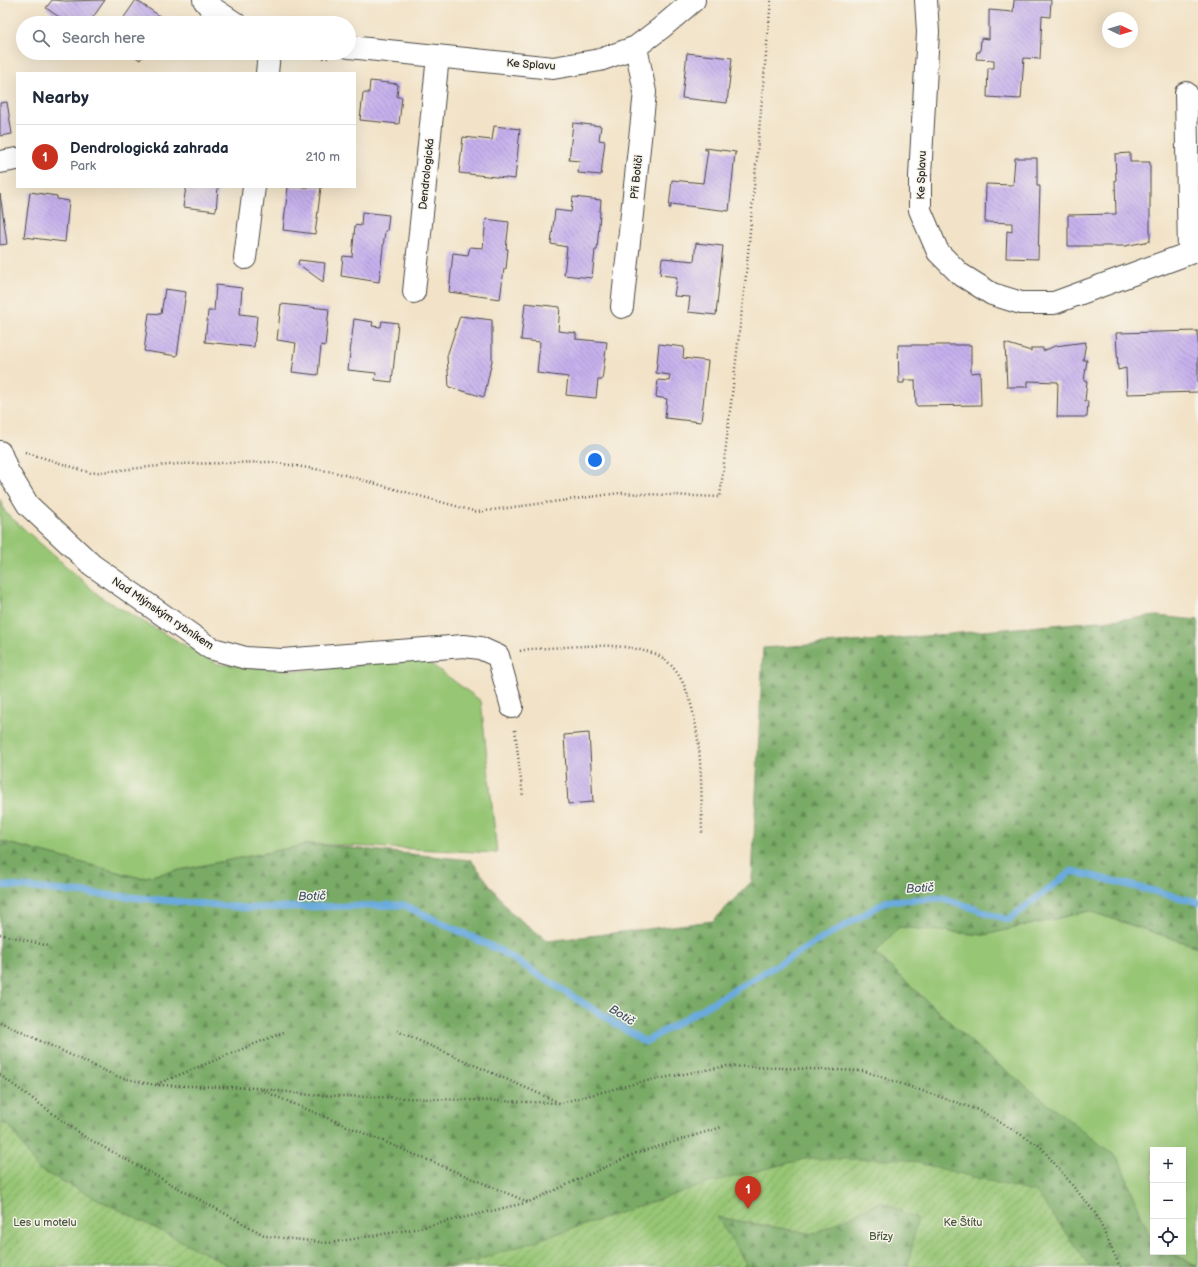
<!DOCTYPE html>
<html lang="en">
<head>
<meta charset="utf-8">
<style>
	:root { --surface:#fff; --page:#f6f6f7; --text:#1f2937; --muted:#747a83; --line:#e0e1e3; --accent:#c8321e }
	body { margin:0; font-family:"Balsamiq Sans",sans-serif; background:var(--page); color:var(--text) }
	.controls { position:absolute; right:12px; bottom:12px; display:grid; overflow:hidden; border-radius:0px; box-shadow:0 4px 16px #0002 }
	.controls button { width:36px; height:36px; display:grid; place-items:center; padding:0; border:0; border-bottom:1px solid var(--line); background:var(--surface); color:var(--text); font:20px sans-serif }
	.compass { position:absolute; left:1102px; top:12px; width:36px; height:36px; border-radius:50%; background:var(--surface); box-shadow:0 4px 16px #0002; rotate:94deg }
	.you { position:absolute; left:595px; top:460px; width:14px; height:14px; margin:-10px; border:3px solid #fff; border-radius:50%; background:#1a73e8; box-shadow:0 0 0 6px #1a73e833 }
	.badge { display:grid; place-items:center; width:26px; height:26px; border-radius:50%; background:var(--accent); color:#fff; font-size:13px; font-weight:700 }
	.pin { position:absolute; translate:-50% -33px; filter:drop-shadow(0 1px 2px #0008) }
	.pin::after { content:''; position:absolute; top:21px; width:14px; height:12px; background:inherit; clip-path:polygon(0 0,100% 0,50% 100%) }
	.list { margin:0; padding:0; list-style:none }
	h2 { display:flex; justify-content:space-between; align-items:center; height:52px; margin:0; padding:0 16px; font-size:17px }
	h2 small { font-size:13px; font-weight:400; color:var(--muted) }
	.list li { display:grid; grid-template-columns:26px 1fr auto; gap:12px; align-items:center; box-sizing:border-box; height:64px; padding:0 16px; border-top:1px solid var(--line) }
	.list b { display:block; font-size:15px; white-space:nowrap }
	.list p { margin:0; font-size:13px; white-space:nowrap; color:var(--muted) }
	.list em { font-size:13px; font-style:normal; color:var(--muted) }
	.icon { flex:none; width:22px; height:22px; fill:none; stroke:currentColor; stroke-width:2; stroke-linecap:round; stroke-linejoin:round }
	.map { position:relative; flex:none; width:1198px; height:1267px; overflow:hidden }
	.search { position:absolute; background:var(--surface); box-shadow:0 4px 16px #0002; left:16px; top:16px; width:340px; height:44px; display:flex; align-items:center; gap:10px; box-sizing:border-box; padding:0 14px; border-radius:22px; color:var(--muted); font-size:15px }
	.panel { position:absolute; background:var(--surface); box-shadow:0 4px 16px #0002; left:16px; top:72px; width:340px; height:116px; border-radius:0px }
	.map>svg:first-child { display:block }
	.green { fill:#97c674; stroke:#617850 }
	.forest { fill:url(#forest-firs); stroke:#526b48 }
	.garden { fill:url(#garden-furrows); stroke:#617850 }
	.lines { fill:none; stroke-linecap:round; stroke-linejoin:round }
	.stream { stroke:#6baade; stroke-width:7 }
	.building { fill:url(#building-back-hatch) }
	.minor-casing { stroke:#494743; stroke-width:24 }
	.path { stroke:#494743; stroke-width:2.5; stroke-dasharray:1 3; stroke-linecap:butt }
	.minor { stroke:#fff; stroke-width:22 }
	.labels { text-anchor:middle; stroke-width:3; stroke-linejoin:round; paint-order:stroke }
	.street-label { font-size:11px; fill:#2b2b2b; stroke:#f7f3e8 }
	.park-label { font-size:11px; fill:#4b5a41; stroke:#f7f3e8 }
	.water-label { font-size:12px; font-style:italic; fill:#41576a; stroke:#f7f3e8 }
</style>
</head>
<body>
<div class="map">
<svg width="1198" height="1267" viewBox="0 0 1198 1267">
	<defs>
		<pattern id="forest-firs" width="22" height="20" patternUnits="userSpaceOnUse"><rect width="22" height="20" fill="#79ab66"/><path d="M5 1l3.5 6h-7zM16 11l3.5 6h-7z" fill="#638b54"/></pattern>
		<pattern id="garden-furrows" width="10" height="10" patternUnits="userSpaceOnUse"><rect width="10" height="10" fill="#97c674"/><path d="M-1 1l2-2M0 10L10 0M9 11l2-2" fill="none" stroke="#7ba15f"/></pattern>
		<pattern id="building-back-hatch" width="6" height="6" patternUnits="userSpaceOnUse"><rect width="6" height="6" fill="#c6b0ed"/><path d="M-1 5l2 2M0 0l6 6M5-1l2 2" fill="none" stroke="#a18fc0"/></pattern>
	</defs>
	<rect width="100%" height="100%" fill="#f7f3e8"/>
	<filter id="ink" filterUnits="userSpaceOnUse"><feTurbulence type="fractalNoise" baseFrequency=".025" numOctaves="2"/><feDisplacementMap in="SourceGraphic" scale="8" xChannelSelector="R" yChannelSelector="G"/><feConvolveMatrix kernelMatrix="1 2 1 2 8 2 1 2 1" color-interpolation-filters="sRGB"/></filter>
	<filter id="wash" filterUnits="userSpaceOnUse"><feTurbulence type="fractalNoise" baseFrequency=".012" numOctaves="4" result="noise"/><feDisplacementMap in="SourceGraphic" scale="16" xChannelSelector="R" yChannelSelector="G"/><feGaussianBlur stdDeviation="0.9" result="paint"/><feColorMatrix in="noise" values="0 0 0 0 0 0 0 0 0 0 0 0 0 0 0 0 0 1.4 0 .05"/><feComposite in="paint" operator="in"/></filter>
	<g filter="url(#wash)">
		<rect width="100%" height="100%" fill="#f2e3c8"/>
		<path class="green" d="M0,499L5,512L102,598L218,664L301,671L423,658L481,701L497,853L310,844L140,878L0,841Z
			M1089,911L1198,947V1266L1169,1252H1183V1150H1153V1244L982,1052L875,953L899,927L984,935Z"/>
		<path class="forest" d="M1157,616L1198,620V947L1089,911L984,935L899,927L875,953L982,1052L1119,1159L1153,1244V1252H1169L1198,1267H745V1262L716,1217L814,1234L881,1201L916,1218L805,1159L712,1183L554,1235L547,1267H0V841L140,878L310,844L471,860L511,913L548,941L713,921L752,881L763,648L867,641Z"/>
		<path class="garden" d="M0,1122L10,1126L38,1169L232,1267H0Z
			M805,1159H903L1037,1193L1090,1267H908L917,1219L881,1201L814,1234L717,1217L745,1262V1267H441L476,1261L712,1182Z"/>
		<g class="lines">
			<path class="stream" d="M0,885L247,908L404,905L501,951L645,1042L887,901L943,898L1008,920L1072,871L1198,902"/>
		</g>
		<g id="blocks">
			<path class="building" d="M52,0L65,1L105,0L89,23H72L66,19L65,21L46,8Z
				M136,0L167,21L165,23H120Z
				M1014,0H1051L1050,17L1042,16L1040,59L1024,58L1021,99L987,97L988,68H994V60L976,59L977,52H980L981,38L989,39V10L1013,12Z
				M130,53H145L140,60Z
				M687,53L732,58L727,103L682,98Z
				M370,81L398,84L397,97H402L399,124L360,120L363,93H369Z
				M7,102L12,134L0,136V103Z
				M573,123L601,126L599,140L605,141L601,175L578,173L580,161L569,160Z
				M494,126L520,129L515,179L459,173L463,137L492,140Z
				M705,148L736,152V153H735L729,211L671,204V208H669L672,180L703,183L708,150H705Z
				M1130,153V162H1150V241L1125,246H1068V215L1116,214L1115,180H1116L1115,154Z
				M1015,158H1037V186H1040L1038,259L1006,258L1007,231L1012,232V223L985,222L986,184L1013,185Z
				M186,187H218L216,211L183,207Z
				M288,187H321L315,234L283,230Z
				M30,192L57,196V199L69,201L65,242L24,237Z
				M0,194L7,244L0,245Z
				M573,197L601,200L597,250H595L592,278L564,275L567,247L551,244L555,210L571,212Z
				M362,212L389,215L387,231H385L379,282L341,276L343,256L352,257L355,225L361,226Z
				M486,219L509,222L506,249H508L506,269H504L500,299L449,292L453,253L468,255L470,247L483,248Z
				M696,243L723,246L716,315L688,312L690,297L674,296L677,277L660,275L662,258L694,261Z
				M299,260L325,263L323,282L298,264Z
				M216,285L242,288L240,314L257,316L254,347L205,342L208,311H214Z
				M165,289L186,292L177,356L144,351L149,313L161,314Z
				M525,303L560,307L558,331L576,333V339L607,342L602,380H598L596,398L566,395L568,377L537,373L540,342L521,340Z
				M281,304L329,309L325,346L321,345L318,375L292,372L296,343L277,340Z
				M460,316L492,320V361L484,397L449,387L447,356Z
				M354,319L373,322L372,326L381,327L382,321L398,323L392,382L375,380L376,373L348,370Z
				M1198,331V392L1127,394L1126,368L1118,370L1116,333Z
				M1086,342L1083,360H1087L1084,381H1087L1085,401H1088L1087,417H1057L1058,382L1028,381V387H1007L1005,343L1031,351V348H1043V351L1055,346Z
				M659,344L684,347L683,358L708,361L701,422L665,418L667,399L656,397L658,380L669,381L670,375L656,373Z
				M898,345H971V373L980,372L981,405L916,406L915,380H904V383H899Z
				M589,733L593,802L568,804L564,735Z"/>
		</g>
	</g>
	<g filter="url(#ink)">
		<use href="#blocks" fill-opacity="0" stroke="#494743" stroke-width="1"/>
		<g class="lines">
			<defs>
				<path id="minor" d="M204,0L209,6L235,23
					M926,0L928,32L920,176V210L938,252L960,274L992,294L1021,303H1054L1198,250
					M349,47L553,68L600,60L636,47L661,28L694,0
					M267,73L269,53
					M1186,93L1189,253
					M0,162L17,159
					M245,258L254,187
					M414,292L438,56
					M622,307L645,92L636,47
					M0,452L8,472L28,505L92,565L210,648L246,658L282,660L464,646L480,648L498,656L512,707"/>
			</defs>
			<use href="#minor" class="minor-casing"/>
			<path class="path" d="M291,55L328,58
				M25,452L91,473L178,464L271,462L334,472L477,512L620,493L720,497L746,275L771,0
				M520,651L529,649C564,648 611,641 644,651C650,652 659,655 664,659C705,689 701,788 702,835
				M515,730L523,797
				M0,934L49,946
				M0,1022L118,1077L155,1085L257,1088L310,1095L560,1103L641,1082L727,1066L864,1071L981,1111L1040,1146L1096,1214L1120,1267
				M397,1031L558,1102
				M0,1075L85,1137L266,1236L329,1243L420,1228L529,1202L634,1154L722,1127
				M157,1084L284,1032
				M261,1090L528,1202"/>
			<use href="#minor" class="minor"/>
		</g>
	</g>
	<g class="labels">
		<g class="street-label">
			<text transform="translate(531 64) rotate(4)" y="4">Ke Splavu</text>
			<text transform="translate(426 174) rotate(-84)" y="4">Dendrologická</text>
			<text transform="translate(921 175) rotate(-88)" y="4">Ke Splavu</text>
			<text transform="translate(636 177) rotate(-84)" y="4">Při Botiči</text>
			<text transform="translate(163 613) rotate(34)" y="4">Nad Mlýnským rybníkem</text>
		</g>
		<g class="park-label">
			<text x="45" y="1226">Les u motelu</text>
			<text x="963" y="1226">Ke Štítu</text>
			<text x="881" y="1240">Břízy</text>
		</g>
		<g class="water-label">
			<text transform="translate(920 888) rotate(-3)" y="4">Botič</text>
			<text transform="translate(312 896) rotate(-1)" y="4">Botič</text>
			<text transform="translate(622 1015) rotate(32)" y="4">Botič</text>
		</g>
	</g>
</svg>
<div class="controls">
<button>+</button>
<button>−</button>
<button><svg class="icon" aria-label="locate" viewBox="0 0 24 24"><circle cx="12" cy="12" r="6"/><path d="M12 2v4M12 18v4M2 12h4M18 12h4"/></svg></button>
</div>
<svg class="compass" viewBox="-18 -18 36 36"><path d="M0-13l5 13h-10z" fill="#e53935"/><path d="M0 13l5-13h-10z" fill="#747a83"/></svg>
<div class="you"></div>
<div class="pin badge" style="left:748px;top:1209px">1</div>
<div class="search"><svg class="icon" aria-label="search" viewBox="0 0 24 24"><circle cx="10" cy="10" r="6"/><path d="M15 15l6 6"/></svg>Search here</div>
<section class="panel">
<h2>Nearby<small></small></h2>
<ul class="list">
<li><span class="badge">1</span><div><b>Dendrologická zahrada</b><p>Park</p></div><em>210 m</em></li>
</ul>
</section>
</div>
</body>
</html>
